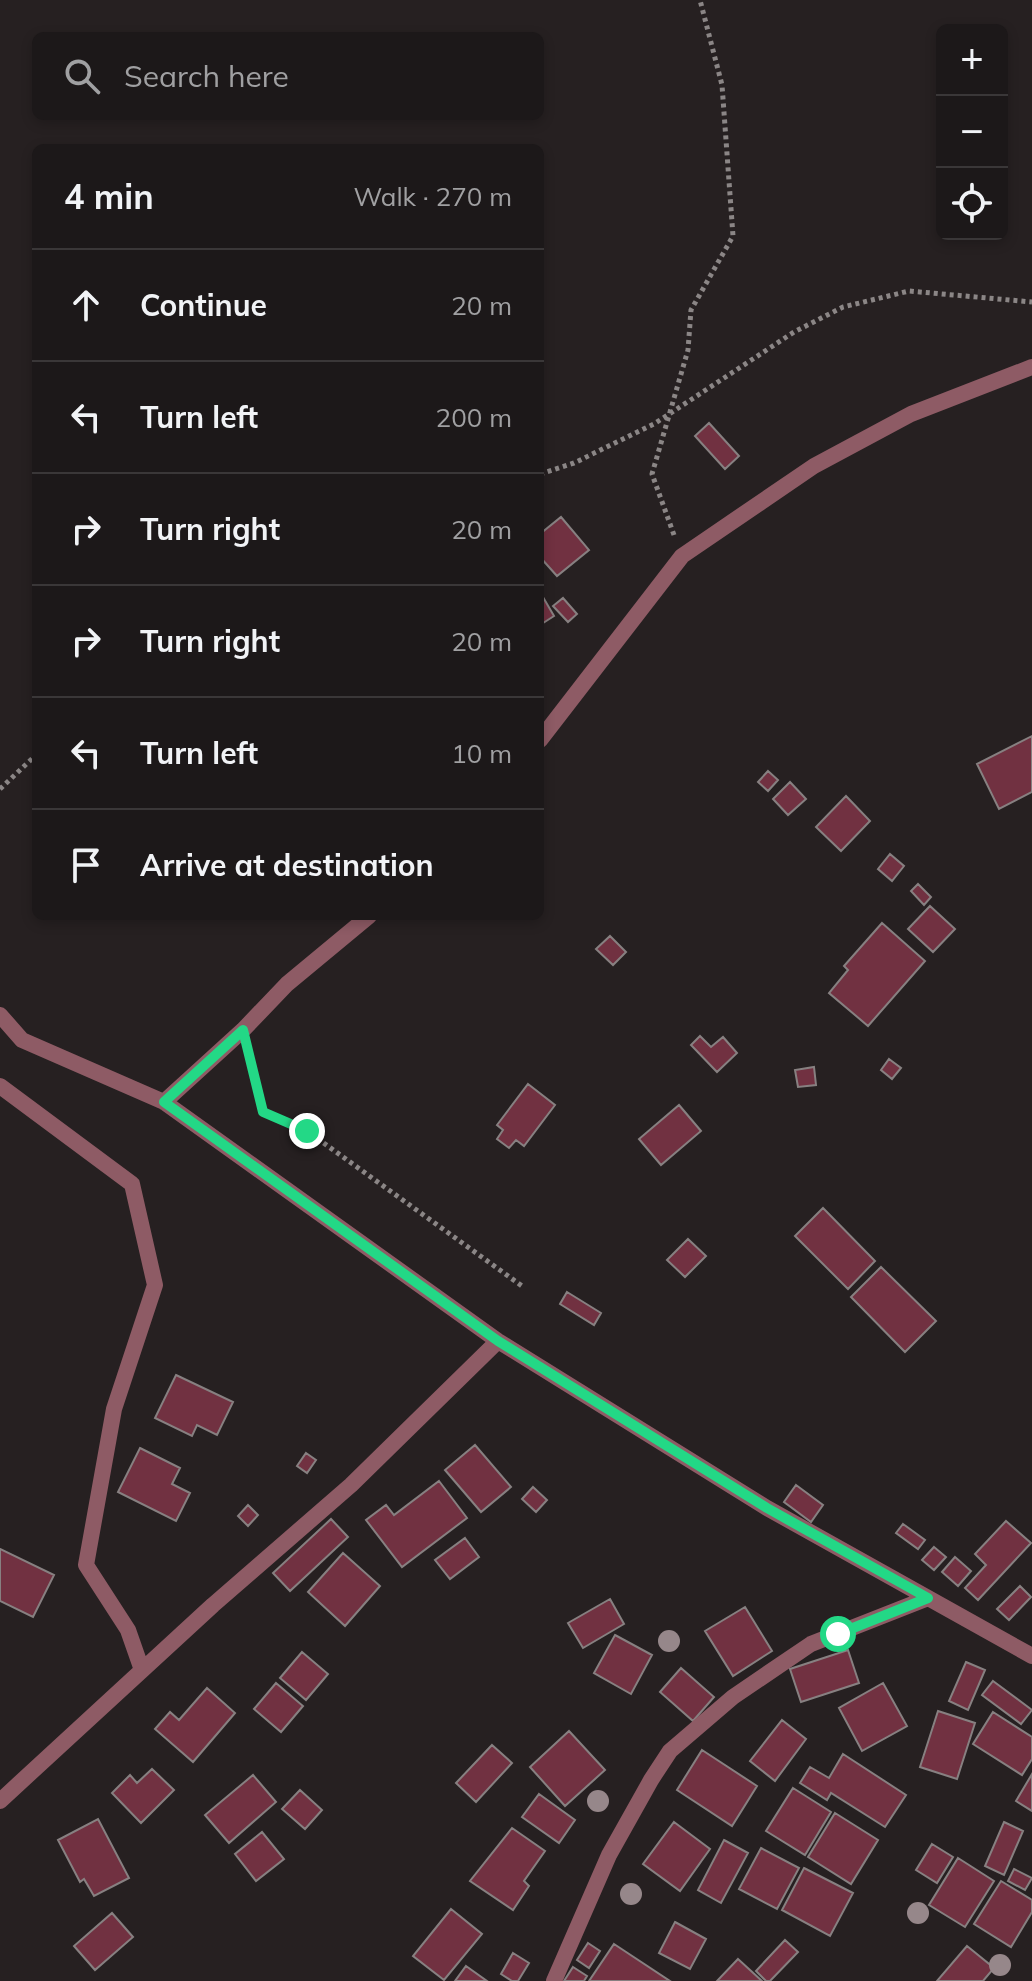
<!DOCTYPE html>
<html lang="en">
<head>
<meta charset="utf-8">
<style>
	:root { --surface:#1c1819; --page:#252122; --text:#f1f3f6; --muted:#a0a0a2; --line:#3a3738 }
	body { margin:0; font-family:Mulish,sans-serif; background:var(--page); color:var(--text) }
	.controls { position:absolute; right:24px; top:24px; display:grid; overflow:hidden; border-radius:12px; box-shadow:0 4px 12px #0003 }
	.controls button { width:72px; height:72px; display:grid; place-items:center; padding:0; border:0; border-bottom:2px solid var(--line); background:var(--surface); color:var(--text); font:40px sans-serif }
	.stop { position:absolute; width:24px; height:24px; margin:-18px; border:6px solid #23d886; border-radius:50%; background:#fff }
	.stop.end { background:#23d886; border-color:#fff; box-shadow:0 2px 8px #0008 }
	.list { margin:0; padding:0; list-style:none }
	h2 { display:flex; justify-content:space-between; align-items:center; height:104px; margin:0; padding:0 32px; font-size:34px }
	h2 small { font-size:26px; font-weight:400; color:var(--muted) }
	.list li { display:grid; grid-template-columns:52px 1fr auto; gap:24px; align-items:center; box-sizing:border-box; height:112px; padding:0 32px; border-top:2px solid var(--line) }
	.list b { display:block; font-size:30px; white-space:nowrap }
	.list em { font-size:26px; font-style:normal; color:var(--muted) }
	.icon { flex:none; width:44px; height:44px; fill:none; stroke:currentColor; stroke-width:2; stroke-linecap:round; stroke-linejoin:round }
	.map { position:relative; flex:none; width:1032px; height:1981px; overflow:hidden }
	.search { position:absolute; background:var(--surface); box-shadow:0 4px 12px #0003; left:32px; top:32px; width:512px; height:88px; display:flex; align-items:center; gap:20px; box-sizing:border-box; padding:0 28px; border-radius:12px; color:var(--muted); font-size:30px }
	.panel { position:absolute; background:var(--surface); box-shadow:0 4px 12px #0003; left:32px; top:144px; width:512px; height:776px; border-radius:12px }
	.map>svg:first-child { display:block }
	.building { fill:#713141; stroke:#878081; stroke-width:2 }
	.lines { fill:none; stroke-linecap:round; stroke-linejoin:round }
	.path { stroke:#8b8686; stroke-width:5; stroke-dasharray:4 4; stroke-linecap:butt }
	.minor { stroke:#8e5b65; stroke-width:16 }
	.tree { fill:#96878a }
	.route { stroke:#23d886; stroke-width:10 }
</style>
</head>
<body>
<div class="map">
<svg width="1032" height="1981" viewBox="0 0 1032 1981">
	<rect width="100%" height="100%" fill="#262021"/>
	<path class="building" d="M709,423L739,456L725,469L695,436Z
		M561,517L589,550L557,576L540,557V534Z
		M540,592L554,616L540,625Z
		M563,598L577,614L568,622L553,606Z
		M1032,736V792L999,809L977,764Z
		M768,771L778,780L768,791L758,782Z
		M790,782L806,799L788,815L773,799Z
		M846,796L870,821L841,851L816,827Z
		M890,854L904,866L892,881L878,869Z
		M918,884L931,897L924,905L911,891Z
		M930,906L955,929L933,952L908,929Z
		M882,923L925,961L868,1026L829,993L848,970L844,966Z
		M610,936L626,952L613,965L596,949Z
		M700,1036L711,1047L723,1037L737,1053L717,1072L691,1045Z
		M889,1059L901,1068L892,1079L881,1070Z
		M814,1067L816,1085L798,1087L795,1070Z
		M528,1084L555,1105L524,1146L516,1140L509,1148L497,1139L503,1130L497,1125Z
		M679,1105L701,1131L661,1165L639,1139Z
		M823,1208L875,1261L848,1289L795,1236Z
		M688,1239L706,1256L685,1277L667,1260Z
		M881,1267L936,1321L905,1352L851,1297Z
		M567,1292L601,1313L594,1325L560,1304Z
		M176,1375L233,1402L217,1435L197,1425L192,1436L155,1418Z
		M475,1445L511,1487L481,1512L445,1470Z
		M140,1448L180,1468L172,1484L190,1493L176,1521L118,1492Z
		M306,1453L316,1460L307,1473L297,1466Z
		M439,1481L467,1518L402,1567L366,1520L386,1505L394,1515Z
		M796,1485L823,1505L811,1522L784,1502Z
		M533,1487L547,1500L536,1512L522,1499Z
		M248,1505L258,1515L248,1526L238,1516Z
		M331,1519L348,1537L290,1591L273,1573Z
		M1006,1521L1031,1543L978,1600L965,1588L986,1565L975,1554Z
		M903,1524L925,1540L918,1549L896,1533Z
		M465,1538L479,1557L450,1579L435,1560Z
		M934,1547L946,1557L934,1570L922,1560Z
		M0,1549L54,1575L33,1617L0,1601Z
		M343,1553L380,1586L345,1626L308,1592Z
		M955,1557L971,1571L958,1586L942,1572Z
		M1020,1586L1031,1597L1009,1620L997,1609Z
		M610,1599L624,1624L583,1648L568,1623Z
		M745,1607L772,1651L733,1676L705,1631Z
		M615,1635L652,1655L631,1694L594,1673Z
		M848,1650L859,1683L801,1702L790,1669Z
		M302,1652L328,1674L306,1700L280,1678Z
		M966,1662L985,1670L968,1710L949,1701Z
		M681,1668L714,1697L693,1721L660,1692Z
		M993,1681L1032,1710L1021,1724L982,1695Z
		M276,1683L303,1706L281,1732L254,1709Z
		M883,1683L907,1726L862,1751L839,1708Z
		M207,1688L235,1713L193,1762L155,1729L170,1712L179,1720Z
		M938,1711L975,1723L957,1779L920,1767Z
		M993,1712L1032,1737V1759L1022,1775L973,1744Z
		M782,1720L806,1739L775,1781L750,1761Z
		M569,1731L605,1770L565,1806L530,1767Z
		M492,1745L512,1763L476,1802L456,1783Z
		M702,1750L757,1786L732,1826L677,1790Z
		M843,1754L906,1795L885,1827L831,1793L827,1800L800,1783L810,1767L829,1778Z
		M152,1769L174,1790L141,1823L112,1793L130,1775L137,1783Z
		M1032,1774V1811L1016,1801Z
		M253,1775L276,1802L229,1843L205,1815Z
		M793,1788L831,1812L805,1855L766,1831Z
		M300,1790L322,1810L305,1829L282,1809Z
		M539,1794L575,1820L559,1843L522,1817Z
		M835,1813L878,1840L851,1884L808,1857Z
		M98,1819L129,1878L94,1896L84,1879L80,1882L58,1840Z
		M674,1822L710,1849L680,1891L643,1864Z
		M1004,1822L1023,1831L1004,1875L985,1866Z
		M512,1828L545,1851L524,1881L529,1886L513,1910L470,1881Z
		M262,1832L284,1859L256,1881L235,1854Z
		M724,1840L748,1853L721,1903L698,1890Z
		M932,1844L953,1857L937,1883L916,1870Z
		M761,1848L799,1868L777,1909L739,1889Z
		M958,1858L994,1881L965,1927L929,1905Z
		M804,1868L853,1893L830,1936L782,1910Z
		M1014,1869L1032,1878L1025,1890L1008,1881Z
		M1001,1881L1032,1900V1912L1011,1947L974,1924Z
		M451,1909L482,1934L444,1980L413,1956Z
		M112,1913L133,1937L95,1970L74,1946Z
		M675,1922L706,1939L690,1969L659,1953Z
		M785,1940L798,1952L770,1981H766L756,1971Z
		M588,1943L600,1951L589,1968L577,1960Z
		M614,1944L670,1981H589Z
		M967,1946L994,1968L983,1981H937Z
		M513,1953L529,1963L518,1981H512L501,1974Z
		M738,1959L762,1981H717Z
		M466,1966L487,1981H455Z
		M573,1967L587,1976L584,1981H564Z"/>
	<g class="lines">
		<path class="path" d="M540,474L574,463L654,424L794,332L843,307L909,291L1032,302
			M674,535L652,474L688,350L691,310L733,236L722,85L700,0
			M0,789L36,755
			M249,1054L263,1112L307,1131L522,1286"/>
		<path class="minor" d="M540,740L682,556L814,466L911,414L1032,367
			M0,1015L22,1040L164,1102L498,1341L767,1508L1032,1656
			M0,1086L132,1184L155,1285L114,1409L86,1565L128,1630L142,1670
			M164,1102L243,1030L287,984L369,916
			M0,1801L213,1605L351,1485L498,1341
			M554,1981L609,1855L651,1780L670,1751L733,1697L811,1644L928,1598"/>
	</g>
	<g class="tree">
		<circle cx="669" cy="1641" r="11"/>
		<circle cx="598" cy="1801" r="11"/>
		<circle cx="631" cy="1894" r="11"/>
		<circle cx="918" cy="1913" r="11"/>
		<circle cx="1000" cy="1965" r="11"/>
	</g>
	<g class="lines">
		<path class="route" d="M307,1131L263,1112L243,1030L164,1102L498,1341L767,1508L928,1598L838,1634"/>
	</g>
</svg>
<div class="controls">
<button>+</button>
<button>−</button>
<button><svg class="icon" aria-label="locate" viewBox="0 0 24 24"><circle cx="12" cy="12" r="6"/><path d="M12 2v4M12 18v4M2 12h4M18 12h4"/></svg></button>
</div>
<div class="stop" style="left:838px;top:1634px"></div>
<div class="stop end" style="left:307px;top:1131px"></div>
<div class="search"><svg class="icon" aria-label="search" viewBox="0 0 24 24"><circle cx="10" cy="10" r="6"/><path d="M15 15l6 6"/></svg>Search here</div>
<section class="panel">
<h2>4 min<small>Walk · 270 m</small></h2>
<ul class="list">
<li><svg class="icon" aria-label="ahead" viewBox="0 0 24 24"><path d="M12 20V5M6 11l6-6 6 6"/></svg><div><b>Continue</b></div><em>20 m</em></li>
<li><svg class="icon" aria-label="left" viewBox="0 0 24 24"><path d="M17 20v-9H6M10 6l-5 5 5 5"/></svg><div><b>Turn left</b></div><em>200 m</em></li>
<li><svg class="icon" aria-label="right" viewBox="0 0 24 24"><path d="M7 20v-9h11M14 6l5 5-5 5"/></svg><div><b>Turn right</b></div><em>20 m</em></li>
<li><svg class="icon" aria-label="right" viewBox="0 0 24 24"><path d="M7 20v-9h11M14 6l5 5-5 5"/></svg><div><b>Turn right</b></div><em>20 m</em></li>
<li><svg class="icon" aria-label="left" viewBox="0 0 24 24"><path d="M17 20v-9H6M10 6l-5 5 5 5"/></svg><div><b>Turn left</b></div><em>10 m</em></li>
<li><svg class="icon" aria-label="arrive" viewBox="0 0 24 24"><path d="M6 21V4h12l-3 4 3 4H6"/></svg><div><b>Arrive at destination</b></div></li>
</ul>
</section>
</div>
</body>
</html>
